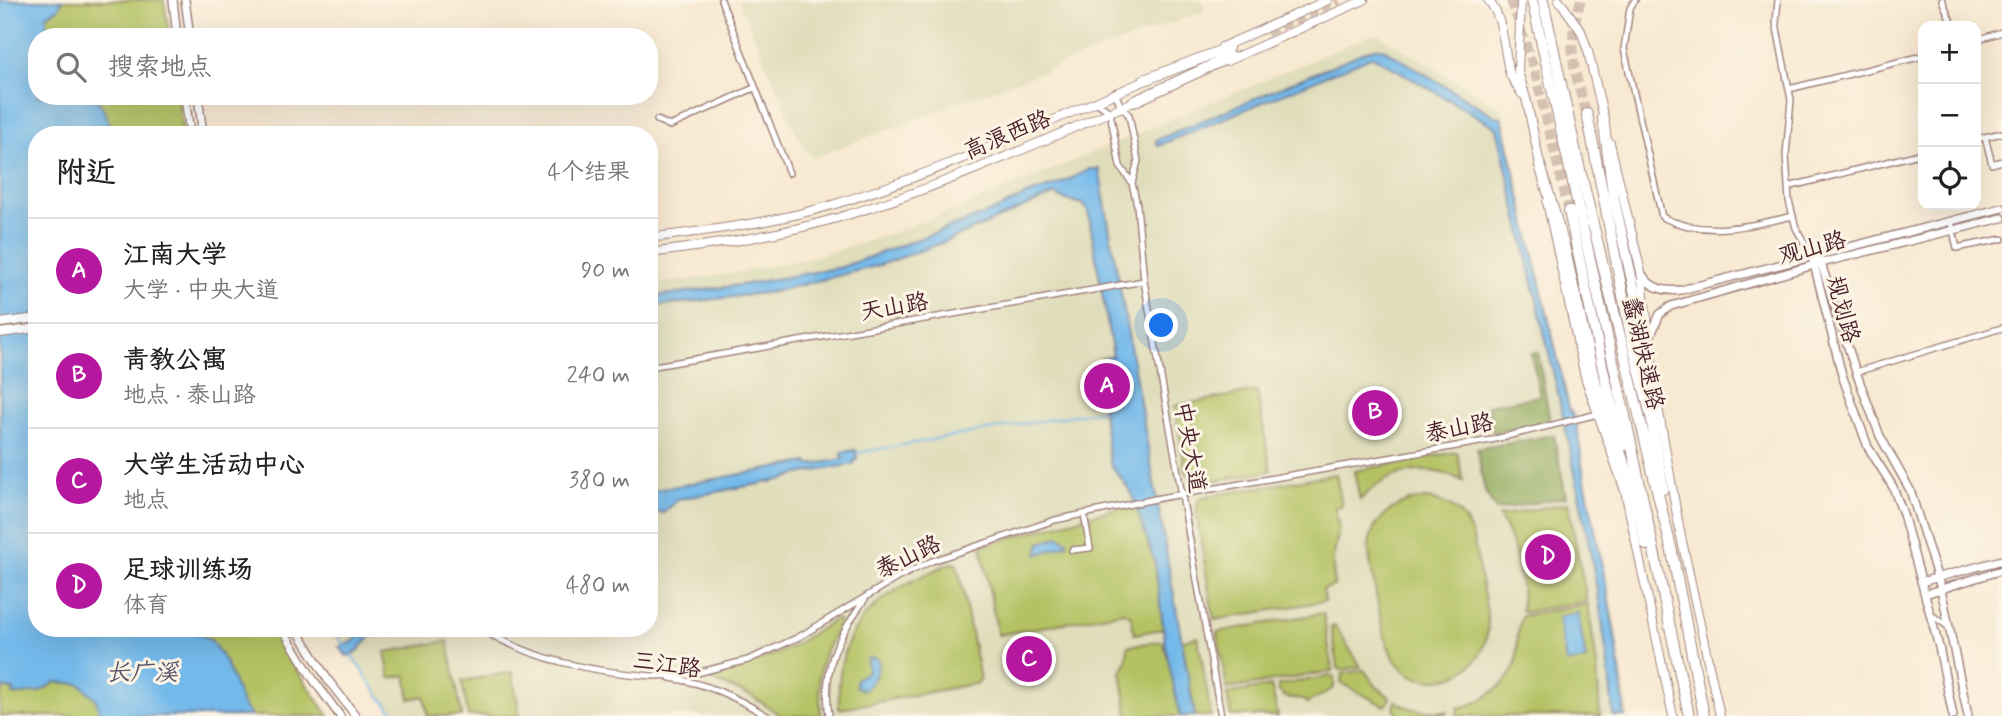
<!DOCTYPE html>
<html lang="zh">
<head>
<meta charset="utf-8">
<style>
	:root { --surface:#fff; --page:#f6f6f6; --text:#222; --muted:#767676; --line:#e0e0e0; --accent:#b5179e }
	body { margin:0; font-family:Mynerve,"LXGW WenKai TC",sans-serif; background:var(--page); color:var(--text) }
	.controls { position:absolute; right:21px; top:21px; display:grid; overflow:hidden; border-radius:14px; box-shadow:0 7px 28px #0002 }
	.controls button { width:63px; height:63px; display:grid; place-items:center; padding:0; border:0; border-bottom:2px solid var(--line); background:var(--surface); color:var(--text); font:35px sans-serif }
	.you { position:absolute; left:1162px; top:326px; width:24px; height:24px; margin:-18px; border:5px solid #fff; border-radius:50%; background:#1a73e8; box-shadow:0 0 0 10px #1a73e833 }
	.badge { display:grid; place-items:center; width:46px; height:46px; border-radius:50%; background:var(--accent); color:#fff; font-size:23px; font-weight:700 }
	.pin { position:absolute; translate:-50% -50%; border:4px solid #fff; box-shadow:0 2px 7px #0006 }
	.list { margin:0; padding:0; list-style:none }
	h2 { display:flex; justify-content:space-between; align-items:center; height:91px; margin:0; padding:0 28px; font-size:30px }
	h2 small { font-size:23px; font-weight:400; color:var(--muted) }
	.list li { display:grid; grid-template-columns:46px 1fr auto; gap:21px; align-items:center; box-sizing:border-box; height:105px; padding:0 28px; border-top:2px solid var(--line) }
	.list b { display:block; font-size:26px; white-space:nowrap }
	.list p { margin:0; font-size:23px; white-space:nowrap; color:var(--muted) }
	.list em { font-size:23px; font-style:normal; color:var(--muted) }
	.icon { flex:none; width:38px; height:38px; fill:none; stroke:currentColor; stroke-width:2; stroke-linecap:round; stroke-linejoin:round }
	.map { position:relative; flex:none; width:2002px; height:716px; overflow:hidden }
	.search { position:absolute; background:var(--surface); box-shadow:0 7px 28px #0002; left:28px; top:28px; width:630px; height:77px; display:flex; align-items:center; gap:18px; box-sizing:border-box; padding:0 24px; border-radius:28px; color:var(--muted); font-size:26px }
	.panel { position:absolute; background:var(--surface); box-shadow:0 7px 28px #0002; left:28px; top:126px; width:630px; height:511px; border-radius:28px }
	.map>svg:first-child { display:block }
	.built { fill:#e0ddbb }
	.green { fill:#b4c264; stroke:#7f7048; stroke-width:2 }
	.forest { fill:#8fa85a; stroke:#6c6442; stroke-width:2 }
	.water { fill:#73b9ea; stroke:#5e6c8a; stroke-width:2 }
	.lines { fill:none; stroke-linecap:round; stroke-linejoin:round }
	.stream { stroke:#73b9ea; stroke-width:2 }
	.highway-tunnel { stroke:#d5c1b1; stroke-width:10; stroke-dasharray:10 5; stroke-linecap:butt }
	.street-casing { stroke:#a1847e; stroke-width:8 }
	.secondary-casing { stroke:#a1847e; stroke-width:10 }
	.primary-casing { stroke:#a1847e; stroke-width:10 }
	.highway-casing { stroke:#a1847e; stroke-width:12 }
	.street { stroke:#fff; stroke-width:5 }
	.secondary { stroke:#fff; stroke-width:7 }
	.primary { stroke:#fff; stroke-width:8 }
	.highway { stroke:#fff; stroke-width:10 }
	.labels { text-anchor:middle; stroke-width:6; stroke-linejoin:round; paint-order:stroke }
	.street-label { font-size:23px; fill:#4a1f2b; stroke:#fcf5e5 }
	.water-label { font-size:24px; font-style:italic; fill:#58556e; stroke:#fcf5e5 }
</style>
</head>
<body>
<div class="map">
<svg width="2002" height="716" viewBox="0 0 2002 716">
	<rect width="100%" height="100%" fill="#fcf5e5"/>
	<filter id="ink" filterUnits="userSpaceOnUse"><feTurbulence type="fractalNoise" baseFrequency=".0143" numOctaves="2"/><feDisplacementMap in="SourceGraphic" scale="14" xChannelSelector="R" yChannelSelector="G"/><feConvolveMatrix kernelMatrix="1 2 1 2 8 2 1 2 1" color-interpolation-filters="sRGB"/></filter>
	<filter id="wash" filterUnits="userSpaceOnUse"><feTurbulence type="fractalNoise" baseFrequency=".00686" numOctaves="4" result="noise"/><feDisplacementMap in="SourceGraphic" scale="28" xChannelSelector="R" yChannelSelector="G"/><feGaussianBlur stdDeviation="1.57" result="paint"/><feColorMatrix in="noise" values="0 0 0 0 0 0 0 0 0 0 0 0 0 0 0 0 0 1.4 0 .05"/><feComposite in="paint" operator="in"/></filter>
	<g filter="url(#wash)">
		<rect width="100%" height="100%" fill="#f8e9d2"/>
		<path class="built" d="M738,0H1202L1204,11L812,158L797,135Z
			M1376,33L1502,109L1583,466L1615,623L1629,716H396L376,693L330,628H649V285L723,275L806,259L872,240L959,209Z"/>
		<path class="green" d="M0,0H164L170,37H37V96H178L183,135H37V628H272L287,656L329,716H0Z
			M1257,391L1271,471L1202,483L1194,481L1186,471L1174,406Z
			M1457,452L1463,481C1426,462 1388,470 1360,500L1354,471Z
			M1336,474L1342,506L1335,507L1339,530L1333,559L1334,586L1323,589L1325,601L1214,620L1196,512L1198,501L1203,497Z
			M1419,499C1433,499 1447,502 1458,512C1474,527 1476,551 1479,571C1485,604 1499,640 1470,666C1461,674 1449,680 1436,680C1387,682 1383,630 1376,594C1374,580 1370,566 1369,552C1368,523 1392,503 1419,499Z
			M1135,503L1155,563L1163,629L1134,634L1131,616L1124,612L998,635L981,546Z
			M1568,503L1587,601L1525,612L1521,611C1524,576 1516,546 1499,516Z
			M951,563H956L960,576L980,679L978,683L839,709C834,622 878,594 951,563Z
			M1588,604L1597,666L1600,716H1457L1458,708C1481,704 1516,681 1517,655C1517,641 1517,629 1522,616Z
			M1323,613L1333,671L1227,689L1217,632Z
			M836,619L840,622L823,657L819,678L821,716H782L751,696L707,678L710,675L771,656L791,647Z
			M1335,626L1361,667L1341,670L1338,668L1331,627Z
			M1198,637L1211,716H1195L1182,640Z
			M448,641L462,716H428L424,696L410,699L406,675L390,678L385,652Z
			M1162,641L1170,663L1180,716H1128L1121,672L1126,662L1128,646Z
			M1364,670L1377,687L1390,697L1387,705L1384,706L1341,683L1342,674Z
			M512,672L520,716H468L462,681Z
			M1331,676L1334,677V688L1307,703L1301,699L1285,697L1278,690V685Z
			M1271,686L1278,716H1231L1227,694Z
			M1396,701C1412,711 1427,713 1446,711V713L1424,716H1399L1394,708Z"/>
		<path class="forest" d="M1531,353H1538L1550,422L1493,433L1488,405L1540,396Z
			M1554,435L1566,497L1496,510L1485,492L1477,449Z"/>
		<path class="water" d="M0,0H63L58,9L47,15V37H37V96C50,96 84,92 95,99C105,105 109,124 112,135H37V628H187L211,640L226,663L243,706L252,716H100L96,699L80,684L56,682L39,692L13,695L14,690L3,687L2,693L0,691Z
			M1374,48H1382L1495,116L1502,118L1569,408C1581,426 1579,450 1583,470C1599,552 1618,633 1625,716H1613C1606,627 1589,542 1571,454C1548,345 1522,237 1497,128L1373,56L1158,146L1156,140Z
			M1090,169H1099L1195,716H1180L1166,649L1155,563L1131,492L1110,463L1102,407L1114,404L1118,397L1115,373L1103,375L1101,359L1113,356L1088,211L1083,204L1063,199L1055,194L947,241L880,265L773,292L649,307V297L741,285L842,267L994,211L1026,195L1057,185Z
			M856,450L857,460L854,461V464L794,475L785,479L679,499L663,513L649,511V491L808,462L809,465L843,459L842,452Z
			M1059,536L1068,542L1065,545L1037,555L1040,543Z
			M1578,613L1586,660L1566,663L1558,617Z
			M364,628H378L357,652L347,656L339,647L354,641Z
			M869,658H876L878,661C879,672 872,684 864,690L856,687V679L868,671L867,660Z"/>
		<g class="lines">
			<path class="stream" d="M857,453L1103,410
				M332,628L344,645
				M351,655L381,698L397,716"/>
		</g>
	</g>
	<g filter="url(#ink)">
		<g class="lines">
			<path class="highway-tunnel" d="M1511,0L1534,69L1569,211
				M1581,0C1566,44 1573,71 1587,114
				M1266,32L1339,0"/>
			<defs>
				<path id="street" d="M721,0L789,173
					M1635,0L1630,8L1624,49L1662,217C1704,238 1750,226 1793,216
					M1778,0L1776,23L1791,100L1786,155L1789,201L1796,228L1812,256
					M1942,0L1953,26
					M1976,40L2002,32
					M1789,89L1923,56
					M1115,92L1121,107L1129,115L1138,161L1132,183
					M1096,102L1110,112L1120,166L1132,183L1137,205L1144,281L1221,716
					M657,120L670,126L754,88
					M1985,137L1992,164L2002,161
					M1976,139L2002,133
					M1788,187L1923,153
					M1951,222L1957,248L2002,239
					M649,367L1144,281
					M1856,372L2002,328
					M1072,550L1090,548L1084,514
					M1930,614L1949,627
					M479,628C533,660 591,672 653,676
					M652,676L689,675L748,660L799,637L897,578L932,561L1055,520L1160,498L1491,440L1598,414
					M670,678C706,683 736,697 767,716
					M829,716C822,666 837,638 865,599"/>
				<path id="secondary" d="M173,0L177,37
					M185,0L190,37
					M185,96L190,135
					M198,96L203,135
					M1812,256L1821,263L1856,372L1880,436L1910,490L1941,589L1968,716
					M1812,256L1842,375L1868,447L1893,487L1903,514L1939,647L1953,716
					M1642,274C1650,288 1665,292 1681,290L2002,208
					M1650,337L1660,314L1671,306L1821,263L2002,218
					M1921,582L2002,560
					M1925,594L2002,570
					M282,628L313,679L340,716
					M296,628L328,680L356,716"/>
				<path id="primary" d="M1488,0C1505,19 1503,51 1510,74C1513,81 1518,88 1522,94
					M1521,0L1518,71L1527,102L1541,169
					M1559,0L1581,31L1588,51L1605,123
					M1222,47L1328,0
					M1227,61L1364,0
					M1610,143L1641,272L1658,407L1680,532L1720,716
					M1547,202L1585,377L1625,491L1673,716
					M649,238C711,230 773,223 832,205C941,172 1045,123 1149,79
					M649,253C713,245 775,236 837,218C940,188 1040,142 1138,100
					M0,323L37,318
					M0,333L37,328"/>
				<path id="highway" d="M1532,0L1626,420L1689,716
					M1543,0L1576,153L1672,552L1704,716
					M1144,80L1228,48
					M1133,102L1230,57
					M1587,114L1632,341L1651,416L1663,489
					M1603,118L1614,200L1638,307L1646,373
					M1540,165L1564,246L1594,379L1631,482L1646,545
					M1569,211L1604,374L1623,446"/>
			</defs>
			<use href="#street" class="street-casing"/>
			<use href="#secondary" class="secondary-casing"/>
			<use href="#primary" class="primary-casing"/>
			<use href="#highway" class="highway-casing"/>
			<use href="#street" class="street"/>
			<use href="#secondary" class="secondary"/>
			<use href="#primary" class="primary"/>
			<use href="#highway" class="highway"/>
		</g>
	</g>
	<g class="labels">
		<g class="street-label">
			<text transform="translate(1007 134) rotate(-23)" y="8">高浪西路</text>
			<text transform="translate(1812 247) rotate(-15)" y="8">观山路</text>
			<text transform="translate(894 306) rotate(-10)" y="8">天山路</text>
			<text transform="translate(1844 309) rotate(75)" y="8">规划路</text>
			<text transform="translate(1644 353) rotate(77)" y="8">蠡湖快速路</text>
			<text transform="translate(1459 427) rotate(-11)" y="8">泰山路</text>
			<text transform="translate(1191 447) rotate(80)" y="8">中央大道</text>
			<text transform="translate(908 556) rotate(-26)" y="8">泰山路</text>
			<text transform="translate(667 664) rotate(8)" y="8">三江路</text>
		</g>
		<g class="water-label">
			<text x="142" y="680">长广溪</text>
		</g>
	</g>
</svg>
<div class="controls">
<button>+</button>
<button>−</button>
<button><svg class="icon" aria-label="locate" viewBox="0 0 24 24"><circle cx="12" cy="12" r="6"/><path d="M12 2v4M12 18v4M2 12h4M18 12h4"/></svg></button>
</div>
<div class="you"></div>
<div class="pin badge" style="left:1107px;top:386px">A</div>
<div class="pin badge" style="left:1375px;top:413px">B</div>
<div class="pin badge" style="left:1029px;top:659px">C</div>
<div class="pin badge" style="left:1548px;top:557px">D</div>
<div class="search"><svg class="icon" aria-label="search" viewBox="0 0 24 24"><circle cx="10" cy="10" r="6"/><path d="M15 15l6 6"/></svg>搜索地点</div>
<section class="panel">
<h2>附近<small>4个结果</small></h2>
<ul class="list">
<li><span class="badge">A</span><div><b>江南大学</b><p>大学 · 中央大道</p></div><em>90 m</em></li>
<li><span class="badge">B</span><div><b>青教公寓</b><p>地点 · 泰山路</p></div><em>240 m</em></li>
<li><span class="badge">C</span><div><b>大学生活动中心</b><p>地点</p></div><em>380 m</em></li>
<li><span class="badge">D</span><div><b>足球训练场</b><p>体育</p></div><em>480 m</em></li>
</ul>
</section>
</div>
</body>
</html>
